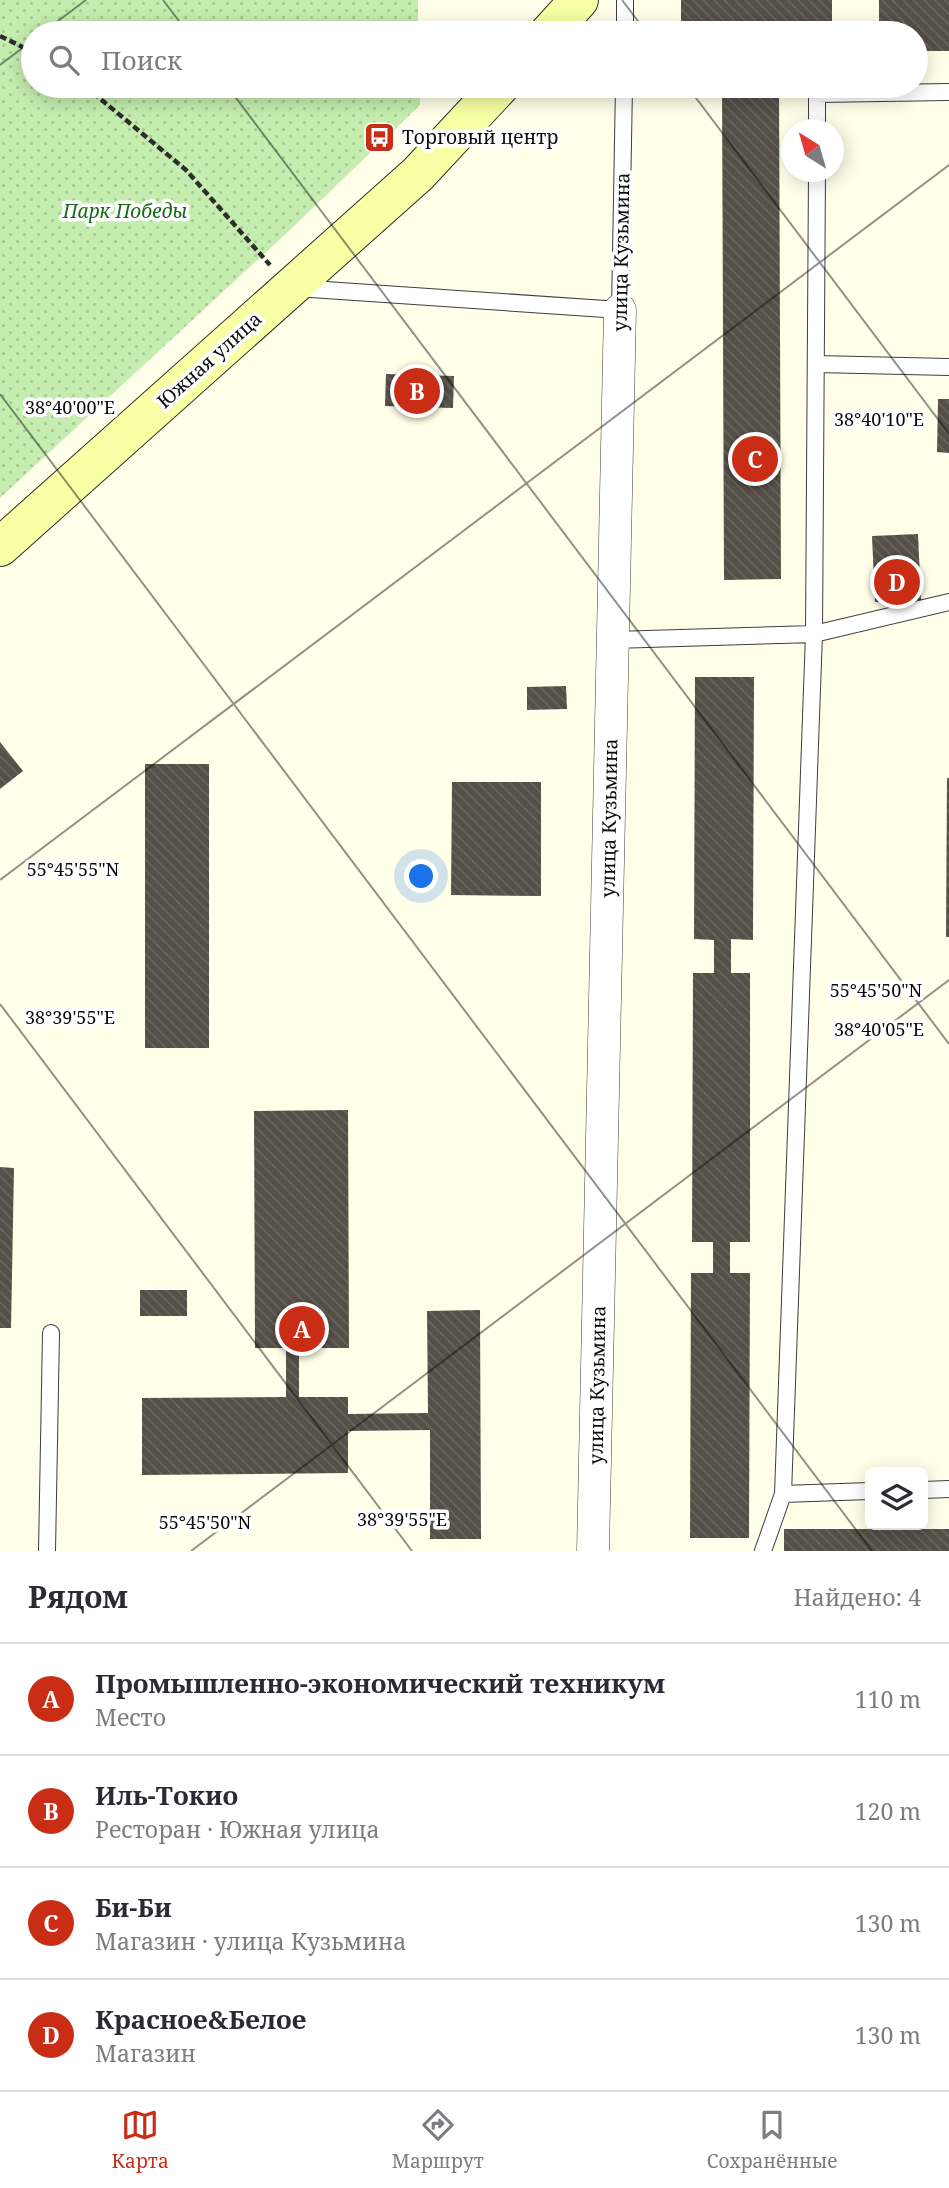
<!DOCTYPE html>
<html lang="ru">
<head>
<meta charset="utf-8">
<style>
	:root { --surface:#fff; --page:#f7f7f7; --text:#2b2b33; --muted:#7c7c81; --line:#e1e1e2; --accent:#c92d16 }
	body { margin:0; font-family:"Noto Serif",serif; background:var(--page); color:var(--text) }
	.controls { position:absolute; right:21px; bottom:21px; display:grid; overflow:hidden; border-radius:10px; box-shadow:0 4px 18px #0003 }
	.controls button { width:63px; height:63px; display:grid; place-items:center; padding:0; border:0; border-bottom:2px solid var(--line); background:var(--surface); color:var(--text); font:35px sans-serif }
	.compass { position:absolute; left:781px; top:119px; width:63px; height:63px; border-radius:50%; background:var(--surface); box-shadow:0 4px 18px #0003; rotate:323deg }
	.you { position:absolute; left:422px; top:877px; width:24px; height:24px; margin:-18px; border:5px solid #fff; border-radius:50%; background:#1a73e8; box-shadow:0 0 0 10px #1a73e833 }
	.badge { display:grid; place-items:center; width:46px; height:46px; border-radius:50%; background:var(--accent); color:#fff; font-size:23px; font-weight:700 }
	.pin { position:absolute; translate:-50% -50%; border:4px solid #fff; box-shadow:0 2px 7px #0006 }
	.list { margin:0; padding:0; list-style:none }
	h2 { display:flex; justify-content:space-between; align-items:center; height:91px; margin:0; padding:0 28px; font-size:30px }
	h2 small { font-size:23px; font-weight:400; color:var(--muted) }
	.list li { display:grid; grid-template-columns:46px 1fr auto; gap:21px; align-items:center; box-sizing:border-box; height:112px; padding:0 28px; border-top:2px solid var(--line) }
	.list b { display:block; font-size:26px; white-space:nowrap }
	.list p { margin:0; font-size:23px; white-space:nowrap; color:var(--muted) }
	.list em { font-size:23px; font-style:normal; color:var(--muted) }
	.icon { flex:none; width:38px; height:38px; fill:none; stroke:currentColor; stroke-width:2; stroke-linecap:round; stroke-linejoin:round }
	.map { position:relative; flex:none; width:949px; height:1551px; overflow:hidden }
	.search { position:absolute; background:var(--surface); box-shadow:0 4px 18px #0003; left:21px; right:21px; top:21px; height:77px; display:flex; align-items:center; gap:18px; box-sizing:border-box; padding:0 24px; border-radius:38px; color:var(--muted); font-size:26px }
	.sheet { height:539px; background:var(--surface) }
	nav { display:flex; justify-content:space-around; align-items:center; box-sizing:border-box; height:98px; border-top:2px solid var(--line); background:var(--surface); font-size:19px; color:var(--muted) }
	nav a { display:grid; justify-items:center; gap:4px }
	nav .on { color:var(--accent) }
	.map>svg:first-child { display:block }
	.park { fill:url(#park-dots) }
	.building { fill:url(#building-back-hatch) }
	.lines { fill:none; stroke-linecap:round; stroke-linejoin:round }
	.lane-casing { stroke:#3e3e3e; stroke-width:18 }
	.street-casing { stroke:#3e3e3e; stroke-width:33 }
	.secondary-casing { stroke:#2d2d2d; stroke-width:40 }
	.path { stroke:#2d2d2d; stroke-width:4.5; stroke-dasharray:7 3.5; stroke-linecap:butt }
	.lane { stroke:#fff; stroke-width:16 }
	.street { stroke:#fff; stroke-width:32 }
	.secondary { stroke:#f9ffa5; stroke-width:38 }
	.ticks { fill:none; stroke:#0b0b0b; stroke-width:2; stroke-opacity:0.45 }
	.labels { text-anchor:middle; stroke-width:7; stroke-linejoin:round; paint-order:stroke }
	.poi-label { font-size:19px; fill:#0b0b0b; stroke:#fff; text-anchor:start }
	.park-label { font-size:19px; font-style:italic; fill:#186916; stroke:#fff }
	.street-label { font-size:19px; fill:#0b0b0b; stroke:#fff }
	.ticks-label { font-size:18px; text-anchor:middle; fill:#0b0b0b; stroke:#fff; stroke-width:7; stroke-linejoin:round; paint-order:stroke }
</style>
</head>
<body>
<div class="map">
<svg width="949" height="1551" viewBox="0 0 949 1551">
	<defs>
		<pattern id="park-dots" width="8" height="8" patternUnits="userSpaceOnUse" patternTransform="scale(1.75)"><rect width="8" height="8" fill="#c4edaf"/><path d="M2 2h.1M6 6h.1" fill="none" stroke="#a7ca95" stroke-width="1.8" stroke-linecap="round"/></pattern>
		<pattern id="building-back-hatch" width="6" height="6" patternUnits="userSpaceOnUse" patternTransform="scale(1.75)"><rect width="6" height="6" fill="#554f47"/><path d="M-1 5l2 2M0 0l6 6M5-1l2 2" fill="none" stroke="#68645d"/></pattern>
	</defs>
	<rect width="100%" height="100%" fill="#ffffea"/>
	<path class="park" d="M0,0H418V33H33V86H420V105L291,229L0,498Z"/>
	<path class="building" d="M681,0H832V28L681,29Z
		M879,0H949V51H916V33H879Z
		M722,86H779L781,579L724,580Z
		M386,374L454,376L453,408L385,406Z
		M938,399H949V453L937,452Z
		M918,534L921,600L875,602L872,536Z
		M695,677H754L753,940L731,939V973H750V1242H730V1273H750L749,1538H690L691,1273H713V1242H692L693,973H714V940L694,939Z
		M566,686L567,709L527,710V687Z
		M0,742L23,771L0,789Z
		M145,764H209V1048H145Z
		M947,778H949V937H946Z
		M452,782H541V896L451,895Z
		M348,1110L349,1348H299V1397H348V1414L428,1413L427,1311L480,1310L481,1539H430V1430L348,1431V1473L142,1475V1398L286,1397V1348H255L254,1111Z
		M0,1167L14,1168L11,1328H0Z
		M140,1290H187V1316H140Z
		M784,1529H949V1551H784Z"/>
	<g class="lines">
		<defs>
			<path id="lane" d="M625,33V0
				M817,130V94L949,92
				M296,288L620,310L624,86
				M816,364L949,367
				M613,640L814,634L949,602
				M923,1490L949,1489
				M783,1494L814,634L817,172
				M47,1551L51,1333
				M763,1551L783,1494L870,1491"/>
			<path id="street" d="M593,1551L620,310"/>
			<path id="secondary" d="M549,33L579,0
				M0,547L418,174L500,86"/>
		</defs>
		<use href="#lane" class="lane-casing"/>
		<use href="#street" class="street-casing"/>
		<use href="#secondary" class="secondary-casing"/>
		<path class="path" d="M0,36L33,52
			M85,86L186,170L270,265"/>
		<use href="#lane" class="lane"/>
		<use href="#street" class="street"/>
		<use href="#secondary" class="secondary"/>
	</g>
	<path class="ticks" d="M163,0L188,33M622,0L647,33M42,33L86,0M0,65L33,40M227,86L949,1044M687,86L949,434M0,394L872,1551M0,880L949,165M0,1004L412,1551M191,1551L949,980"/>
	<defs>
		<symbol id="bus-square" viewBox="-11 -11 22 22"><rect x="-9" y="-9" width="18" height="18" rx="4" fill="#c92d16" stroke="#fff"/><path d="M-5-6H5V4H4V6H2V4H-2V6H-4V4H-5ZM-3.5-4V0h7V-4ZM-3.5 1.2v1.5H-2V1.2ZM2 1.2v1.5H3.5V1.2Z" fill="#fff"/></symbol>
	</defs>
	<g fill-rule="evenodd">
		<use href="#bus-square" x="362" y="120" width="35" height="35"/>
	</g>
	<g class="labels">
		<g class="poi-label">
			<text x="402" y="144">Торговый центр</text>
		</g>
		<g class="park-label">
			<text x="125" y="218">Парк Победы</text>
		</g>
		<g class="street-label">
			<text transform="translate(621 252) rotate(-89)" y="7">улица Кузьмина</text>
			<text transform="translate(209 360) rotate(-42)" y="7">Южная улица</text>
			<text transform="translate(609 818) rotate(-89)" y="7">улица Кузьмина</text>
			<text transform="translate(597 1385) rotate(-89)" y="7">улица Кузьмина</text>
		</g>
	</g>
	<g class="ticks-label">
		<text x="70" y="414">38°40'00"E</text>
		<text x="879" y="426">38°40'10"E</text>
		<text x="73" y="876">55°45'55"N</text>
		<text x="876" y="997">55°45'50"N</text>
		<text x="70" y="1024">38°39'55"E</text>
		<text x="879" y="1036">38°40'05"E</text>
		<text x="402" y="1526">38°39'55"E</text>
		<text x="205" y="1529">55°45'50"N</text>
	</g>
</svg>
<div class="controls">
<button><svg class="icon" aria-label="layers" viewBox="0 0 24 24"><path d="M12 4l9 5-9 5-9-5zM3 14l9 5 9-5"/></svg></button>
</div>
<svg class="compass" viewBox="-18 -18 36 36"><path d="M0-13l5 13h-10z" fill="#e53935"/><path d="M0 13l5-13h-10z" fill="#7c7c81"/></svg>
<div class="you"></div>
<div class="pin badge" style="left:302px;top:1329px">A</div>
<div class="pin badge" style="left:417px;top:391px">B</div>
<div class="pin badge" style="left:755px;top:459px">C</div>
<div class="pin badge" style="left:897px;top:582px">D</div>
<div class="search"><svg class="icon" aria-label="search" viewBox="0 0 24 24"><circle cx="10" cy="10" r="6"/><path d="M15 15l6 6"/></svg>Поиск</div>
</div>
<section class="sheet">
<h2>Рядом<small>Найдено: 4</small></h2>
<ul class="list">
<li><span class="badge">A</span><div><b>Промышленно-экономический техникум</b><p>Место</p></div><em>110 m</em></li>
<li><span class="badge">B</span><div><b>Иль-Токио</b><p>Ресторан · Южная улица</p></div><em>120 m</em></li>
<li><span class="badge">C</span><div><b>Би-Би</b><p>Магазин · улица Кузьмина</p></div><em>130 m</em></li>
<li><span class="badge">D</span><div><b>Красное&amp;Белое</b><p>Магазин</p></div><em>130 m</em></li>
</ul>
</section>
<nav>
<a class="on"><svg class="icon" aria-label="map" viewBox="0 0 24 24"><path d="M3 6l6-2 6 2 6-2v14l-6 2-6-2-6 2zM9 4v14M15 6v14"/></svg>Карта</a>
<a><svg class="icon" aria-label="directions" viewBox="0 0 24 24"><path d="M12 3l9 9-9 9-9-9zM9 14v-3h6M13 9l2 2-2 2"/></svg>Маршрут</a>
<a><svg class="icon" aria-label="saved" viewBox="0 0 24 24"><path d="M7 4h10v16l-5-4-5 4z"/></svg>Сохранённые</a>
</nav>
</body>
</html>
